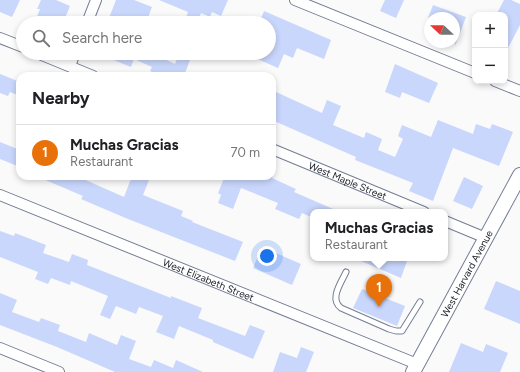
<!DOCTYPE html>
<html lang="en">
<head>
<meta charset="utf-8">
<style>
	:root { --surface:#fff; --page:#f2f2f2; --text:#202124; --muted:#757577; --line:#e0e0e0; --accent:#1a73e8 }
	body { margin:0; font-family:Figtree,sans-serif; background:var(--page); color:var(--text) }
	.controls { position:absolute; right:12px; top:12px; display:grid; overflow:hidden; border-radius:8px; box-shadow:0 2px 6px #0003 }
	.controls button { width:36px; height:36px; display:grid; place-items:center; padding:0; border:0; border-bottom:1px solid var(--line); background:var(--surface); color:var(--text); font:20px sans-serif }
	.compass { position:absolute; left:424px; top:12px; width:36px; height:36px; border-radius:50%; background:var(--surface); box-shadow:0 2px 6px #0003; rotate:292deg }
	.you { position:absolute; left:267px; top:256px; width:14px; height:14px; margin:-10px; border:3px solid #fff; border-radius:50%; background:#1a73e8; box-shadow:0 0 0 6px #1a73e833 }
	.badge { display:grid; place-items:center; width:26px; height:26px; border-radius:50%; background:var(--accent); color:#fff; font-size:13px; font-weight:700 }
	.pin { position:absolute; translate:-50% -33px; filter:drop-shadow(0 1px 2px #0008) }
	.pin::after { content:''; position:absolute; top:21px; width:14px; height:12px; background:inherit; clip-path:polygon(0 0,100% 0,50% 100%) }
	.popup { position:absolute; left:310px; top:209px; width:138px; height:52px; box-sizing:border-box; display:grid; place-content:center; border-radius:8px; background:var(--surface); filter:drop-shadow(0 1px 3px #0005); font-size:13px; white-space:nowrap; color:var(--muted) }
	.popup b { font-size:15px; color:var(--text) }
	.popup::after { content:''; position:absolute; left:50%; top:100%; margin-left:-8px; border:8px solid transparent; border-top-color:var(--surface) }
	.list { margin:0; padding:0; list-style:none }
	h2 { display:flex; justify-content:space-between; align-items:center; height:52px; margin:0; padding:0 16px; font-size:17px }
	h2 small { font-size:13px; font-weight:400; color:var(--muted) }
	.list li { display:grid; grid-template-columns:26px 1fr auto; gap:12px; align-items:center; box-sizing:border-box; height:56px; padding:0 16px; border-top:1px solid var(--line) }
	.list b { display:block; font-size:15px; white-space:nowrap }
	.list p { margin:0; font-size:13px; white-space:nowrap; color:var(--muted) }
	.list em { font-size:13px; font-style:normal; color:var(--muted) }
	.icon { flex:none; width:22px; height:22px; fill:none; stroke:currentColor; stroke-width:2; stroke-linecap:round; stroke-linejoin:round }
	.map { position:relative; flex:none; width:520px; height:372px; overflow:hidden }
	.search { position:absolute; background:var(--surface); box-shadow:0 2px 6px #0003; left:16px; top:16px; width:260px; height:44px; display:flex; align-items:center; gap:10px; box-sizing:border-box; padding:0 14px; border-radius:22px; color:var(--muted); font-size:15px }
	.panel { position:absolute; background:var(--surface); box-shadow:0 2px 6px #0003; left:16px; top:72px; width:260px; height:108px; border-radius:12px }
	.map>svg:first-child { display:block }
	.building { fill:#c9d7fc }
	.lines { fill:none; stroke-linecap:round; stroke-linejoin:round }
	.service-casing { stroke:#747d94; stroke-width:7 }
	.minor-casing { stroke:#747d94; stroke-width:12 }
	.secondary-casing { stroke:#747d94; stroke-width:16 }
	.service { stroke:#fff; stroke-width:5 }
	.minor { stroke:#fff; stroke-width:10 }
	.secondary { stroke:#fff; stroke-width:14 }
	.labels { text-anchor:middle; stroke-width:3.5; stroke-linejoin:round; paint-order:stroke }
	.street-label { font-size:10px; fill:#1b1e27; stroke:#fff }
</style>
</head>
<body>
<div class="map">
<svg width="520" height="372" viewBox="0 0 520 372">
	<rect width="100%" height="100%" fill="#fafafa"/>
	<path class="building" d="M0,0H20L12,17L0,12Z
		M41,0H56L70,6L63,23H38L39,20L36,19L40,9H37Z
		M116,0H134L152,7L146,23H107Z
		M159,0H228L221,16L212,12L210,17L201,13L197,23H184L188,12Z
		M385,0H404L396,18L380,11Z
		M504,0H511L520,4V25L505,54V15H496Z
		M433,5L466,17L455,46L454,18H428Z
		M264,11L331,40L324,59L297,48L293,58L284,54L278,68L244,53H269V23H259Z
		M96,53H152L175,64L179,53L191,57L184,76H160L150,71L152,67L134,59L131,67Z
		M395,64L438,83L429,103L402,92L400,98L385,92Z
		M0,74L20,82V96L10,92L8,96L0,93Z
		M276,92L322,113L327,100L341,106L333,125L364,138L366,132L382,139L378,150L395,157L403,139L398,136L402,125L431,137L438,120L473,134L476,124L490,129L492,124L513,132L499,166L453,148L433,201L409,191L413,183L355,160L356,157L272,120V104Z
		M0,142L20,150V167L0,159Z
		M36,176H82L81,178L124,197L132,176H139L149,180L143,195L183,211L181,216L193,221L192,222L243,242L235,261L128,219L81,199L83,196Z
		M225,176H273L272,178L296,189L294,192L340,212H313V218L302,213L299,219L275,209L278,203L241,188L233,209L218,203L221,195L218,193Z
		M464,177L483,186L472,209L453,201Z
		M0,231L14,236L15,233L46,245L43,253L69,262L72,254L88,260L87,265L171,298V296L202,308L198,318L245,336L250,325L265,331L253,359L213,342V340L179,326L174,339L156,332L163,316L139,307L136,314L116,306L110,319L100,315L108,296L71,281L70,285L51,278L48,284L35,279L38,272L0,257Z
		M262,247L301,264L292,285L253,268Z
		M354,258H408L401,278Z
		M496,281L520,291V324L484,309Z
		M362,289L405,306L397,326L353,308Z
		M0,293L17,300L12,312L39,322L41,318L60,325L58,331L86,342L89,333L117,345L121,335L136,341L129,359L151,367L154,360L173,368L176,360L203,372H115L57,347L0,325Z
		M461,343L483,352L486,344L508,353L500,372H449Z
		M301,347L314,352L306,372H273L280,352L297,358Z"/>
	<g class="lines">
		<defs>
			<path id="service" d="M346,272C341,283 329,299 341,308L389,329L396,331H402L420,302"/>
			<g id="minor">
				<path d="M295,0L475,73"/>
				<path d="M87,23L96,0"/>
				<path d="M0,38L23,47"/>
				<path d="M37,53L93,76"/>
				<path d="M70,66L75,53"/>
				<path d="M495,81L520,91"/>
				<path id="s1" d="M272,149L424,212"/>
				<path id="s2" d="M0,195L417,364"/>
				<path d="M445,221L486,238"/>
				<path d="M0,348L59,372"/>
			</g>
			<g id="secondary">
				<path id="s3" d="M413,372L520,175"/>
			</g>
		</defs>
		<use href="#service" class="service-casing"/>
		<use href="#minor" class="minor-casing"/>
		<use href="#secondary" class="secondary-casing"/>
		<use href="#service" class="service"/>
		<use href="#minor" class="minor"/>
		<use href="#secondary" class="secondary"/>
	</g>
	<g class="labels">
		<g class="street-label">
			<text dy="4" stroke="none"><textPath href="#s1" startOffset="82">West Maple Street</textPath></text>
			<text dy="4" stroke="none"><textPath href="#s3" startOffset="112">West Harvard Avenue</textPath></text>
			<text dy="4" stroke="none"><textPath href="#s2" startOffset="225">West Elizabeth Street</textPath></text>
		</g>
	</g>
</svg>
<div class="controls">
<button>+</button>
<button>−</button>
</div>
<svg class="compass" viewBox="-18 -18 36 36"><path d="M0-13l5 13h-10z" fill="#e53935"/><path d="M0 13l5-13h-10z" fill="#757577"/></svg>
<div class="you"></div>
<div class="pin badge" style="left:379px;top:307px;background:#e8710a">1</div>
<div class="popup"><b>Muchas Gracias</b>Restaurant</div>
<div class="search"><svg class="icon" aria-label="search" viewBox="0 0 24 24"><circle cx="10" cy="10" r="6"/><path d="M15 15l6 6"/></svg>Search here</div>
<section class="panel">
<h2>Nearby<small></small></h2>
<ul class="list">
<li><span class="badge" style="background:#e8710a">1</span><div><b>Muchas Gracias</b><p>Restaurant</p></div><em>70 m</em></li>
</ul>
</section>
</div>
</body>
</html>
